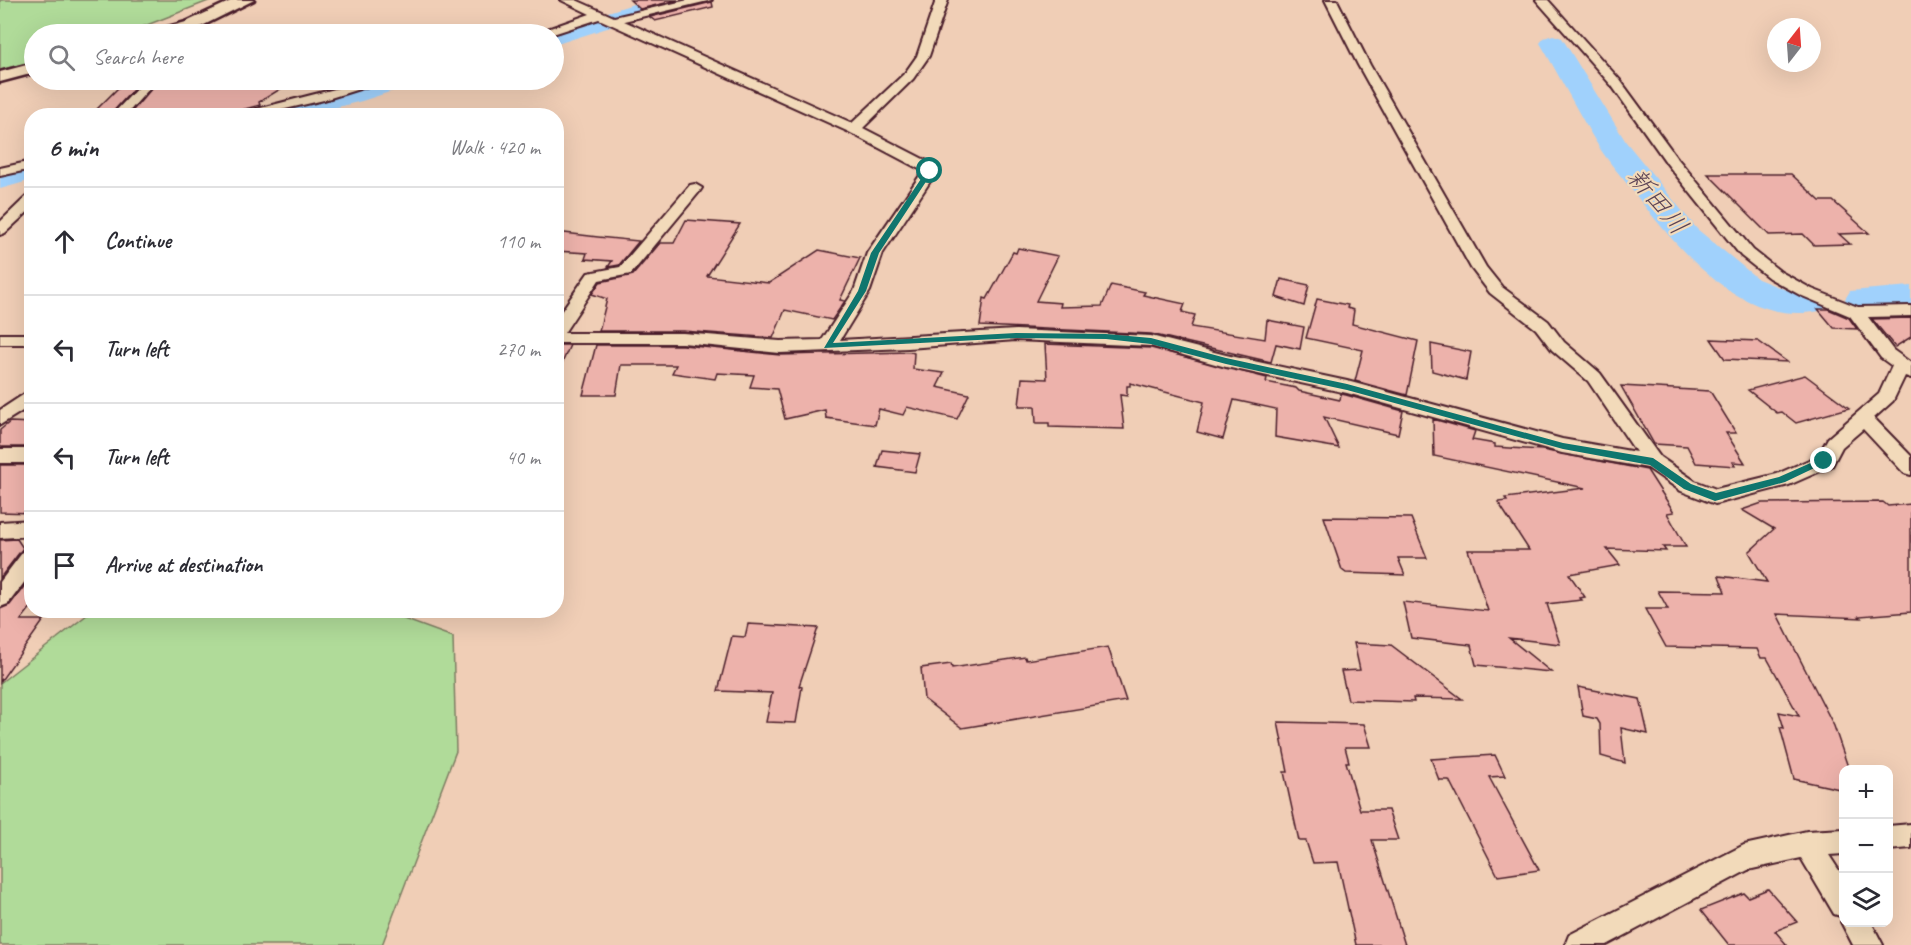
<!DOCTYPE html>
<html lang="en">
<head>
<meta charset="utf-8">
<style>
	:root { --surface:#fff; --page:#f2f2f3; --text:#2b2b33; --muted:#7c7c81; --line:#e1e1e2 }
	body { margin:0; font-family:Caveat,"Klee One",sans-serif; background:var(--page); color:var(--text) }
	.controls { position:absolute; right:18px; bottom:18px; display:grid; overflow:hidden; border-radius:12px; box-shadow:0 6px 24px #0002 }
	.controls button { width:54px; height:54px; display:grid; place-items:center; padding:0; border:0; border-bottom:2px solid var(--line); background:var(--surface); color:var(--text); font:30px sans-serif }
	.compass { position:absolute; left:1767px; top:18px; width:54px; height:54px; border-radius:50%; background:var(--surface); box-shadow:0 6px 24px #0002; rotate:17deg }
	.stop { position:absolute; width:18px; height:18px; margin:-14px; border:4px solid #0f766e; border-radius:50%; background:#fff }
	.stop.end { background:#0f766e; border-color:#fff; box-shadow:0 2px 6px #0008 }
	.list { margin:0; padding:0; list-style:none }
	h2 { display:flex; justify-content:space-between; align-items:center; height:78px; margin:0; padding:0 24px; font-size:26px }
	h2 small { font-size:20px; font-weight:400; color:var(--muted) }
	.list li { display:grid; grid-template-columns:39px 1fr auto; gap:18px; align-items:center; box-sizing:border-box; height:108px; padding:0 24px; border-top:2px solid var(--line) }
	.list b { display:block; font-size:22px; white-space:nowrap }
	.list em { font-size:20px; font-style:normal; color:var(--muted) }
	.icon { flex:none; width:33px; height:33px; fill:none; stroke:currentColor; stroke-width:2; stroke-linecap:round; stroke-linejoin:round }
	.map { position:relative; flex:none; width:1911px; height:945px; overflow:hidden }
	.search { position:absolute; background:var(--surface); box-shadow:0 6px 24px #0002; left:24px; top:24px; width:540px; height:66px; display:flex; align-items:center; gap:15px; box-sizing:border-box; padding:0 21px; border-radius:33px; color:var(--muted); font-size:22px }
	.panel { position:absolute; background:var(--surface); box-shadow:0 6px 24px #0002; left:24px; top:108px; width:540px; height:510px; border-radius:24px }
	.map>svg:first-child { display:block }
	.green { fill:#b0db99; stroke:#7d7d62; stroke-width:1.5 }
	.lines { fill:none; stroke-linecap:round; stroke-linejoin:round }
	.river { fill:#a0d1fc; fill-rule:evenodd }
	.building { fill:#edb2ab; stroke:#4a1f2b; stroke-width:1.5 }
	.minor-casing { stroke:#4a1f2b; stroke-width:4 }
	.secondary-casing { stroke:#4a1f2b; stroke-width:5 }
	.minor { fill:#f2daba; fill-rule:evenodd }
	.secondary { fill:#f2daba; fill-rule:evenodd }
	.route { fill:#0f766e }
	.labels { text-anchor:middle; stroke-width:4.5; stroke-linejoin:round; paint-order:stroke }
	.far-water-label { font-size:26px; font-style:italic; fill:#5b4355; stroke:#f2daba }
</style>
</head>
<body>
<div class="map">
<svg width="1911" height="945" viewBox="0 0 1911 945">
	<rect width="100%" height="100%" fill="#f0ceb6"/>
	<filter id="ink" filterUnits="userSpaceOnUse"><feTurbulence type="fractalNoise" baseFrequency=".0167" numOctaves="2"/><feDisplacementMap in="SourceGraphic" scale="12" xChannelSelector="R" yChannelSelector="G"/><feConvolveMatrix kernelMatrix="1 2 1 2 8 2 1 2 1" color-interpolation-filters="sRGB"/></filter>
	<g filter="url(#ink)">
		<path class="green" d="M0,0H211L124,34H34V61L0,70Z
			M92,611H382L453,637L456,751L382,945H0V683Z"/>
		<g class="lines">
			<path class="river" d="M646,0H683L679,5L554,45V34H543L545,32Z
				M1553,35L1562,38L1626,142L1697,229L1758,279L1786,290L1823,294L1828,302L1823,310C1743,330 1678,249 1635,194C1623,178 1609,163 1599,147C1578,113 1560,77 1540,43L1544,38Z
				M372,80H412L408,86L362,101L301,116H250L254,110Z
				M32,161V180L0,189V170Z
				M1911,286V308L1863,310L1850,307L1845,299L1850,291Z"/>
		</g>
		<path class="building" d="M630,0H678L640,9Z
			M712,2L713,7L655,21L650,17Z
			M126,80H142L109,116H90Z
			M159,80H295L259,102L260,105L230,113L128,116Z
			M1708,174H1791L1820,201H1833L1869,233L1839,234L1850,244L1814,245L1803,234L1769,235Z
			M686,220L740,224L707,276L769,283L819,250L860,258L840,300L845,301L832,320L785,310L773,338L683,331H599L607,299L592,294L600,282L633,275L660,243H674Z
			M556,232L598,237L639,241L619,265L608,267L612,261L585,259L587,253L556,251Z
			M1018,248L1058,256L1036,301L1061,303L1060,307L1102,306L1111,285L1145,292L1143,295L1185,304L1182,312L1195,315L1191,327L1265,339L1267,320L1304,327L1300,349L1276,344L1271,362L1151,334L980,326L984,298L987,299L1013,252L1016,253Z
			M1281,279L1309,285L1304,306L1276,297Z
			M1317,299L1348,305L1347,308L1354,310L1352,324L1418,341L1407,395L1355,381L1363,350L1306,338Z
			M1818,309H1828L1849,318L1857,329L1834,328Z
			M1911,318V337L1895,347L1872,319Z
			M1711,339L1758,341L1787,362L1725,359Z
			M1045,344L1151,348L1267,378L1266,382L1296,388L1299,391L1340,400L1341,394L1346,395L1403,411L1398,434L1324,417L1339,448L1275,437L1276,409L1234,400L1223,439L1197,432L1204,402L1130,383V386H1127V396L1120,395L1124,429L1049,427V423H1036L1035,406H1019L1022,378L1047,379Z
			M1431,344L1471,352L1466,380L1432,371Z
			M556,345H570L556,377Z
			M596,345H683L780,355L911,352L914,353L913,369L944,373L937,387L969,394L957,419L907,407L903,415L879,409L875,425L826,418L825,410L785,419L777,389L750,387L754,375L717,373L715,379L672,373L676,365H621L616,395H583Z
			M1805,375L1849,408L1796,423L1782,412L1777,413L1748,390Z
			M1621,386L1710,391L1736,433H1726L1745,463L1733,462L1735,466L1696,463L1687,446L1654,444Z
			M1433,419L1475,431L1472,440L1495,444V447L1542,450L1647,470L1674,512L1667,513L1686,547H1663L1666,551L1607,549L1620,565L1569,574L1585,597L1580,598L1582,600L1547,604L1560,644L1509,638L1551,672L1476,665L1471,645L1411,638L1403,602L1488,611L1468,550H1529L1498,502L1507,501L1505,498L1585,488L1434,456Z
			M10,422L32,423V447H0V430Z
			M882,450L920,454L915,472L877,467Z
			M0,465H32V513L0,512Z
			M1883,502L1888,506L1911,504V612L1859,616L1861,618L1777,614L1834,726L1849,770H1844V790L1794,779L1780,727L1784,728L1779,712L1799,716L1767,658H1761L1757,649L1666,647L1645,609H1668L1658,591L1725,592L1719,576L1767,582L1749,552L1774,529L1742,510L1762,503Z
			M1324,517L1411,518L1427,558H1398L1405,575L1346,573L1342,570Z
			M17,539L23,548L0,578V540Z
			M32,576V606L21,620H44L0,682V609L10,605Z
			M748,624L818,628L799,686L802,687L796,723L766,722L772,693L718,691L732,636L745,637Z
			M1354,643L1391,645L1462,699L1413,698L1414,702L1348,700L1341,671L1360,670Z
			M1108,647L1126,701L962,728L924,699L921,668L951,664L952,668L1025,657L1026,660Z
			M1578,687L1640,699L1648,734L1621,728L1625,763L1601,756L1600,724L1597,719L1583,716Z
			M1278,722L1364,724L1371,747H1345L1349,762H1346L1360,810H1388L1398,840H1372L1405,945H1356L1338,862L1313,863L1306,841H1299L1284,772H1288Z
			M1495,755L1505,776L1489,777L1539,870L1498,876L1449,780H1439L1431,759Z
			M1768,889L1797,922L1775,931L1787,945H1729L1701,910L1744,893L1748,897Z"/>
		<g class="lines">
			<defs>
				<path id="minor" d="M561,0H576L614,17L688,0H712L624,21L852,123L905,73L917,56L936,0H948L929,56L913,79L863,128L931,163L937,171L883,253L870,291L840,340L1016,330L1151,336L1226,355L1347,381L1562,439L1636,452L1588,381L1552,350L1536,329L1490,293L1471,268L1358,65L1325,0H1337L1370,65L1486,267L1502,287L1548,321L1564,342L1600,373L1660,457L1695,481L1716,489L1777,474L1818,456L1828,438L1879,394L1892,366L1881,358L1850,316L1800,295L1769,278L1741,256L1668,165L1612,86L1536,0H1548L1620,80L1678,159L1753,250L1781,272L1812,289L1858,307L1911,306V316L1868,317L1893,350L1911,363V378L1905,376L1893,401L1874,418L1911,456V475L1904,473L1863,429L1842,447L1832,466L1789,485L1715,504L1681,491L1648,468L1562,453L1347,393L1226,367L1151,346L1016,340L908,348L780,353L683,343H556V319L588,273L620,267L690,185L695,184L702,188L700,191L631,274L599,280L564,333H683L780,341L822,340L854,291L867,253L923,171L849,132L599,19L553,34H537L539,32L590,14Z
					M188,23L198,25L196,34H184Z
					M145,80H157L125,116H111Z
					M370,80H388L324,100L255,116H229Z
					M32,161V169L0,176V168Z
					M32,195V208L5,233L0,235V222L27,196Z
					M0,334H32V344H0Z
					M32,389V405L0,425V410Z
					M0,449H32V463H0Z
					M32,520V536L0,538V522Z
					M32,547V572L8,604L0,607V582L25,549Z
					M1911,824V848L1888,850V826Z
					M1844,829V854L1829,855L1844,878V922H1871L1883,945H1853L1841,922L1843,917L1834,914L1801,858L1748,870L1607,945H1565L1569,935L1744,845L1807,831Z"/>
				<path id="secondary" d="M233,0H254L198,28L176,34H152L154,31L186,22Z
					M34,63V73L0,82V72Z"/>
			</defs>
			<use href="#minor" class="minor-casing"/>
			<use href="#secondary" class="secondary-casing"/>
			<use href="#minor" class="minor"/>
			<use href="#secondary" class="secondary"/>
		</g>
	</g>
	<path class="route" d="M927,170L933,171L879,253L866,291L833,343L1016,333L1106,334L1151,338L1226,358L1347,384L1563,443L1653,458L1691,484L1716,493L1779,477L1824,457L1829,461L1785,482L1715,501L1684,489L1650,465L1563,449L1347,390L1226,364L1151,344L1106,339L1016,338L824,348L858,291L871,253Z"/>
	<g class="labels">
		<g class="far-water-label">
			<text transform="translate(1658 201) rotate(50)" y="9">新田川</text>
		</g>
	</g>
</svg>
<div class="controls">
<button>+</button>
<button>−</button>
<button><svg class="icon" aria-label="layers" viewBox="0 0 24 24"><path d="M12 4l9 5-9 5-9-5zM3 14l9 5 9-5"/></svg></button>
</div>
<svg class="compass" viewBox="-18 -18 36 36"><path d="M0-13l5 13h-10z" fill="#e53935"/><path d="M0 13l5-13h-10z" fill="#7c7c81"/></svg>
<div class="stop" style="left:930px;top:171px"></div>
<div class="stop end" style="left:1824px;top:461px"></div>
<div class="search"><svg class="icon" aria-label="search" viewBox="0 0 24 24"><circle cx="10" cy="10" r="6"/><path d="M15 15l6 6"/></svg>Search here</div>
<section class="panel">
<h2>6 min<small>Walk · 420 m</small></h2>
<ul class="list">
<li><svg class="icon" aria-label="ahead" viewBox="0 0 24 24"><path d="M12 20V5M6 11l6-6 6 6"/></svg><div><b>Continue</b></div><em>110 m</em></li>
<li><svg class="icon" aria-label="left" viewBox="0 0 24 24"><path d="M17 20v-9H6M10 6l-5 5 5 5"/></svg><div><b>Turn left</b></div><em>270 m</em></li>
<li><svg class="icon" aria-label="left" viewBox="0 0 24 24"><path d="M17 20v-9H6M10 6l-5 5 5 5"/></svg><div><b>Turn left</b></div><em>40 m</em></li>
<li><svg class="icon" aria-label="arrive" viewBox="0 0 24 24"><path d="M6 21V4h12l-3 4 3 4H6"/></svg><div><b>Arrive at destination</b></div></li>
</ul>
</section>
</div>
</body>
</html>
